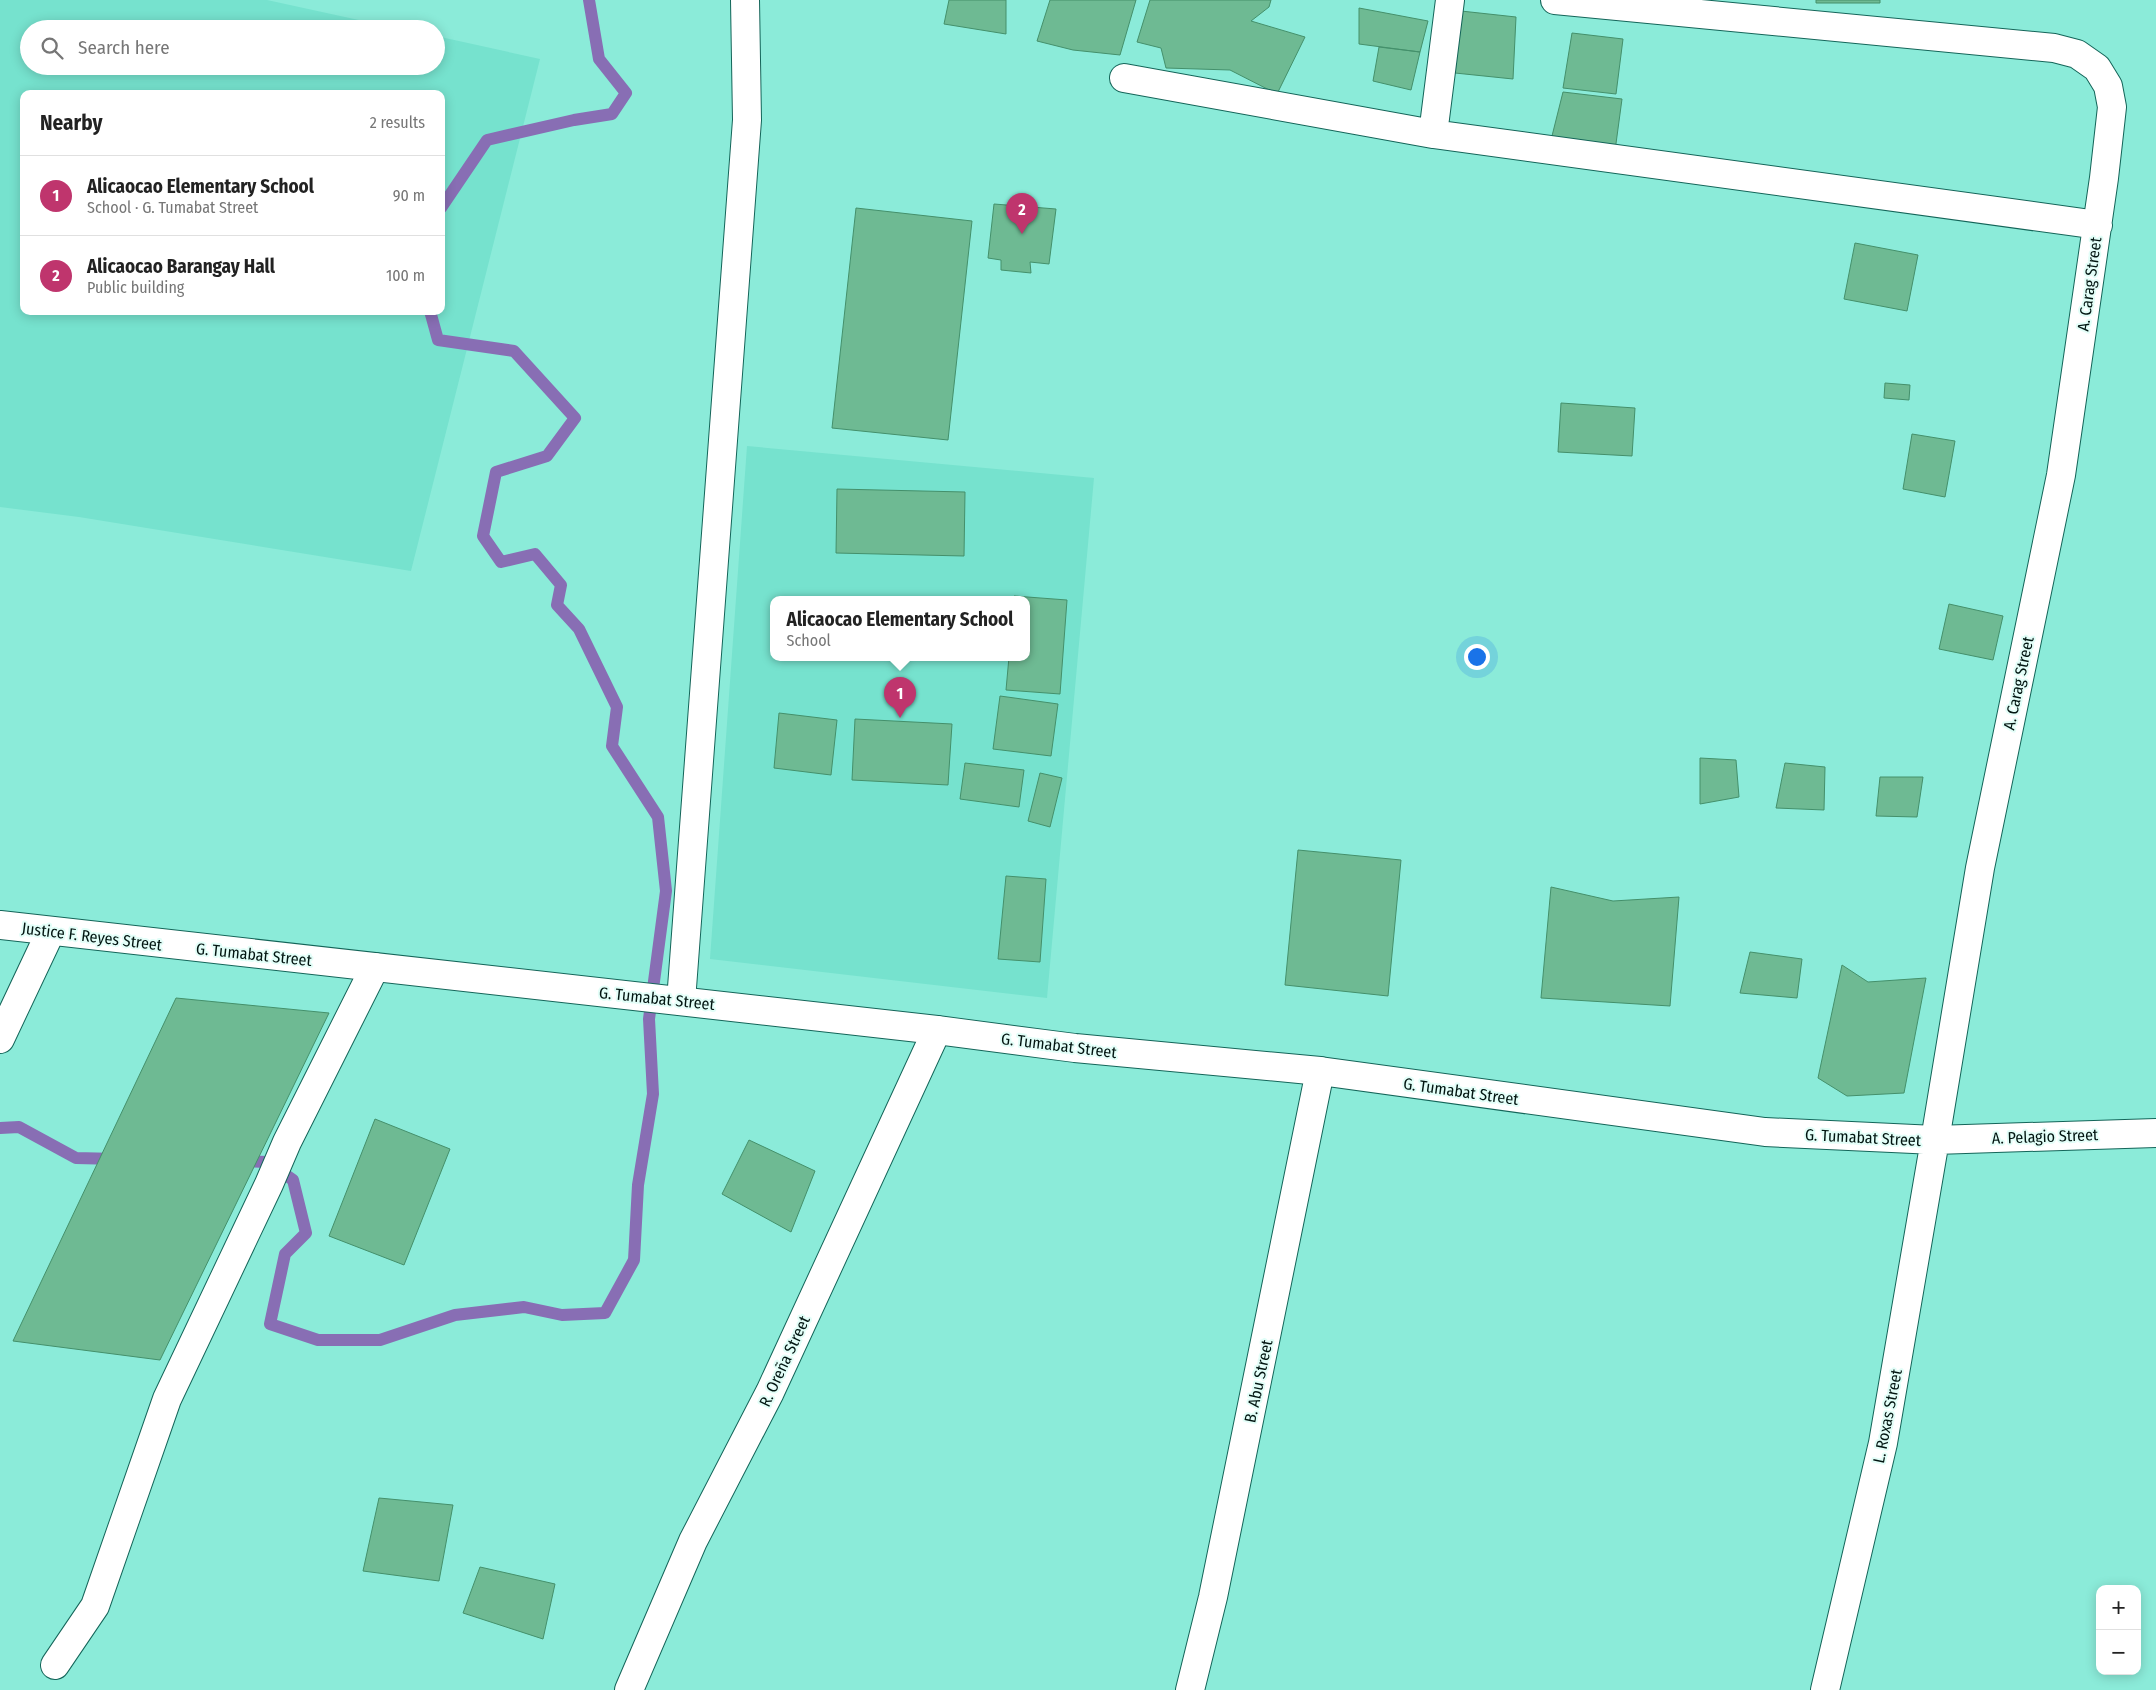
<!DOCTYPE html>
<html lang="en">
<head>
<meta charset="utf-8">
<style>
	:root { --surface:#fff; --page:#f6f6f6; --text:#222; --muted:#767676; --line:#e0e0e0; --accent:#bf356d }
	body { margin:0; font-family:"Fira Sans Condensed",sans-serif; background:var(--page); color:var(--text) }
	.controls { position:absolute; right:15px; bottom:15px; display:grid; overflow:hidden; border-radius:10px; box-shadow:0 2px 12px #0003 }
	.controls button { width:45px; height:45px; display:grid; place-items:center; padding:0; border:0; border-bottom:1px solid var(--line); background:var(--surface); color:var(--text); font:25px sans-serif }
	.you { position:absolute; left:1476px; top:656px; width:18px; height:18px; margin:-12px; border:4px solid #fff; border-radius:50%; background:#1a73e8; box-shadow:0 0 0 8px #1a73e833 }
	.badge { display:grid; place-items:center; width:32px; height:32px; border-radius:50%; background:var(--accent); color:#fff; font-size:16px; font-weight:700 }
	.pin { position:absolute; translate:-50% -41px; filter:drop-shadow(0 1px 2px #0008) }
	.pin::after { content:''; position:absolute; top:26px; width:18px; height:15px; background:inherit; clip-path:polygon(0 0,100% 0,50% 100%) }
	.popup { position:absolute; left:770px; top:596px; width:260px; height:65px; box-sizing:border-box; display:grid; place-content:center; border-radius:10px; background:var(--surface); filter:drop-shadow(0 1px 4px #0005); font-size:16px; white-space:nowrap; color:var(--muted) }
	.popup b { font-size:19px; color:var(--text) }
	.popup::after { content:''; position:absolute; left:50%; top:100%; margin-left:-10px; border:10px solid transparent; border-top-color:var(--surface) }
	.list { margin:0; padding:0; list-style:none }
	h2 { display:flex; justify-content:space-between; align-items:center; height:65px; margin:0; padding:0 20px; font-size:21px }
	h2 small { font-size:16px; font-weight:400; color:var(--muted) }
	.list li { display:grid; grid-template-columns:32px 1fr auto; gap:15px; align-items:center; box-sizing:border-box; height:80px; padding:0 20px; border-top:1px solid var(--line) }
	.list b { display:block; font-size:19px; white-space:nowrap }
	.list p { margin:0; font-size:16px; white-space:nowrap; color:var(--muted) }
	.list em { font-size:16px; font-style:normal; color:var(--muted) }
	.icon { flex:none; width:28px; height:28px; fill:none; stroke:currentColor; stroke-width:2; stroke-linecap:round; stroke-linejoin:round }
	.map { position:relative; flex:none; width:2156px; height:1690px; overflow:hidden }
	.search { position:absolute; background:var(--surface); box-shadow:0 2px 12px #0003; left:20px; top:20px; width:425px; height:55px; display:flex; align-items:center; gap:12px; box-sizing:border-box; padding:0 18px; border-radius:28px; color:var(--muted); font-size:19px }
	.panel { position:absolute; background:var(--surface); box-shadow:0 2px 12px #0003; left:20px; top:90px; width:425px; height:225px; border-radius:10px }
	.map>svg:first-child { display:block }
	.built { fill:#76e2ce; fill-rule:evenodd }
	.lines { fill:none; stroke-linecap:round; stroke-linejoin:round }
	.stream { stroke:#886eb4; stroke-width:12 }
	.building { fill:#6eba93; stroke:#44906b }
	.street-casing { stroke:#146559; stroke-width:30 }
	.secondary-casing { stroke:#146559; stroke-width:30 }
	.street { stroke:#fff; stroke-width:28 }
	.secondary { stroke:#fff; stroke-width:28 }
	.labels { text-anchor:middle; stroke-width:4; stroke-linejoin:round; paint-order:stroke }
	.street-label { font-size:16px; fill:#021511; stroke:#e3fef8 }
</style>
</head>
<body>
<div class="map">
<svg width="2156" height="1690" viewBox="0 0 2156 1690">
	<rect width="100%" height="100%" fill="#8bebd9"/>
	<path class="built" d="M0,0H267L400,29H29V66H436V36L540,59L411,571L79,517L0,507ZM24,94H441V311H24Z
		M747,446L1094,478L1047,998L710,959ZM774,599H1026V657H774Z"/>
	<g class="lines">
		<path class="stream" d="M441,208L487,140L574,120L612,114L626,93L599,59L589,0
			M0,1128L19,1127L76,1158L117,1159
			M240,1161L267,1162L293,1180L306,1233L285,1254L270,1324L318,1340H380L455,1315L524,1307L562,1315L605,1313L634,1260L638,1185L653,1094L649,1019L666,891L658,817L612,746L617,707L579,629L557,605L561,585L535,554L501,562L483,536L496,472L547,456L575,418L514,351L438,340L430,311"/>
	</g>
	<path class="building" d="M949,0H1006V34L944,24Z
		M1050,0H1136L1120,55L1073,50L1037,41Z
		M1150,0H1271L1269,7L1251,21L1305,37L1277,94L1230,70L1166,68L1161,48L1137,42Z
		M1816,0H1880V3H1816Z
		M1359,8L1428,21L1420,52L1359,44Z
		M1461,11L1516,17L1513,79L1455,73Z
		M1572,33L1623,39L1616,94L1563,88Z
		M1379,47L1420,52L1411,90L1373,81Z
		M1563,92L1622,99L1615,151L1550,144Z
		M994,204L1056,209L1049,264L1030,262L1031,273L1001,270V260L988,258Z
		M856,208L972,221L948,440L832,428Z
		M1855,243L1918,255L1907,311L1844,299Z
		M1885,383L1910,385L1909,400L1884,398Z
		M1561,403L1635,408L1632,456L1558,452Z
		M1912,434L1955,441L1945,497L1903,489Z
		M837,489L965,492L964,556L836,553Z
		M1014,596L1067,600L1060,694L1006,690L1009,657H1026V599H1014Z
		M1949,604L2003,616L1993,660L1939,649Z
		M1000,696L1058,704L1051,756L993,749Z
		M779,713L837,720L831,775L774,768Z
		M855,719L952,724L948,785L852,780Z
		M1700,758L1736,760L1739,797L1700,804Z
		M965,763L1024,770L1019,807L960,799Z
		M1785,763L1825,767L1824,810L1776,808Z
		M1040,773L1062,778L1050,827L1028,821Z
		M1880,777H1923L1917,817L1876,816Z
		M1298,850L1401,860L1388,996L1285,985Z
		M1006,876L1046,879L1040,962L998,959Z
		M1551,887L1613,901L1679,897L1670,1006L1541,998Z
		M1750,952L1802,959L1797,998L1740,993Z
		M1842,965L1868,982L1926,978L1904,1093L1847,1096L1818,1078Z
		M176,998L329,1013L160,1360L13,1341Z
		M375,1119L450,1149L404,1265L329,1236Z
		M749,1140L815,1171L791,1232L722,1194Z
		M379,1498L453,1505L439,1581L363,1571Z
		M480,1567L555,1584L543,1639L463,1613Z"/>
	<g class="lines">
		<defs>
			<path id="street" d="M1450,0L1433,134L2098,225
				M1555,0L2054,48L2077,54L2097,68L2108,86L2112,107L2104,178L2061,475L1980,868L1935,1140
				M1124,78L1433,134
				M681,1001L747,120L745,0
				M0,1039L51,931
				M55,1665L95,1606L167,1399L269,1184L287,1142L375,967
				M629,1690L693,1541L770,1392L937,1030
				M1190,1690L1213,1597L1320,1071"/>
			<path id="secondary" d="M0,925L937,1030L1075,1048L1320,1071L1765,1132L1935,1140L2156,1133
				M1825,1690L1883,1443L1935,1140"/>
		</defs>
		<use href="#street" class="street-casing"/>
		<use href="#secondary" class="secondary-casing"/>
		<use href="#street" class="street"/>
		<use href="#secondary" class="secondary"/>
	</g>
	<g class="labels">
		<g class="street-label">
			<text transform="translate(2089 284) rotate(-82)" y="6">A. Carag Street</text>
			<text transform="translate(2018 683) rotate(-78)" y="6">A. Carag Street</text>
			<text transform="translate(92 936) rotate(7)" y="6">Justice F. Reyes Street</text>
			<text transform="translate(254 954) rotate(6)" y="6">G. Tumabat Street</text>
			<text transform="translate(657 998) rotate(6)" y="6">G. Tumabat Street</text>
			<text transform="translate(1059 1045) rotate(7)" y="6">G. Tumabat Street</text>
			<text transform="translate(1461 1091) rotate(8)" y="6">G. Tumabat Street</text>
			<text transform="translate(2045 1136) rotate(-2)" y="6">A. Pelagio Street</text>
			<text transform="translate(1863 1137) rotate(3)" y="6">G. Tumabat Street</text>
			<text transform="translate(784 1361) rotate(-65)" y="6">R. Oreña Street</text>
			<text transform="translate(1258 1381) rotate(-78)" y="6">B. Abu Street</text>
			<text transform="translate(1887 1416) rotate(-79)" y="6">L. Roxas Street</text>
		</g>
	</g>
</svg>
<div class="controls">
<button>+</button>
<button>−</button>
</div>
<div class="you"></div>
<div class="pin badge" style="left:900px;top:718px">1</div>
<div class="popup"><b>Alicaocao Elementary School</b>School</div>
<div class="pin badge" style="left:1022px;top:234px">2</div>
<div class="search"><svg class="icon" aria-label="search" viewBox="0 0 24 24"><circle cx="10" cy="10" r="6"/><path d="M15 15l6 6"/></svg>Search here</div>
<section class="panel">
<h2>Nearby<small>2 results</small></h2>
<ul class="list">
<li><span class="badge">1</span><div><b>Alicaocao Elementary School</b><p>School · G. Tumabat Street</p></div><em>90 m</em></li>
<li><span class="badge">2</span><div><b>Alicaocao Barangay Hall</b><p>Public building</p></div><em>100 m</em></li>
</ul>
</section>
</div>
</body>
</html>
